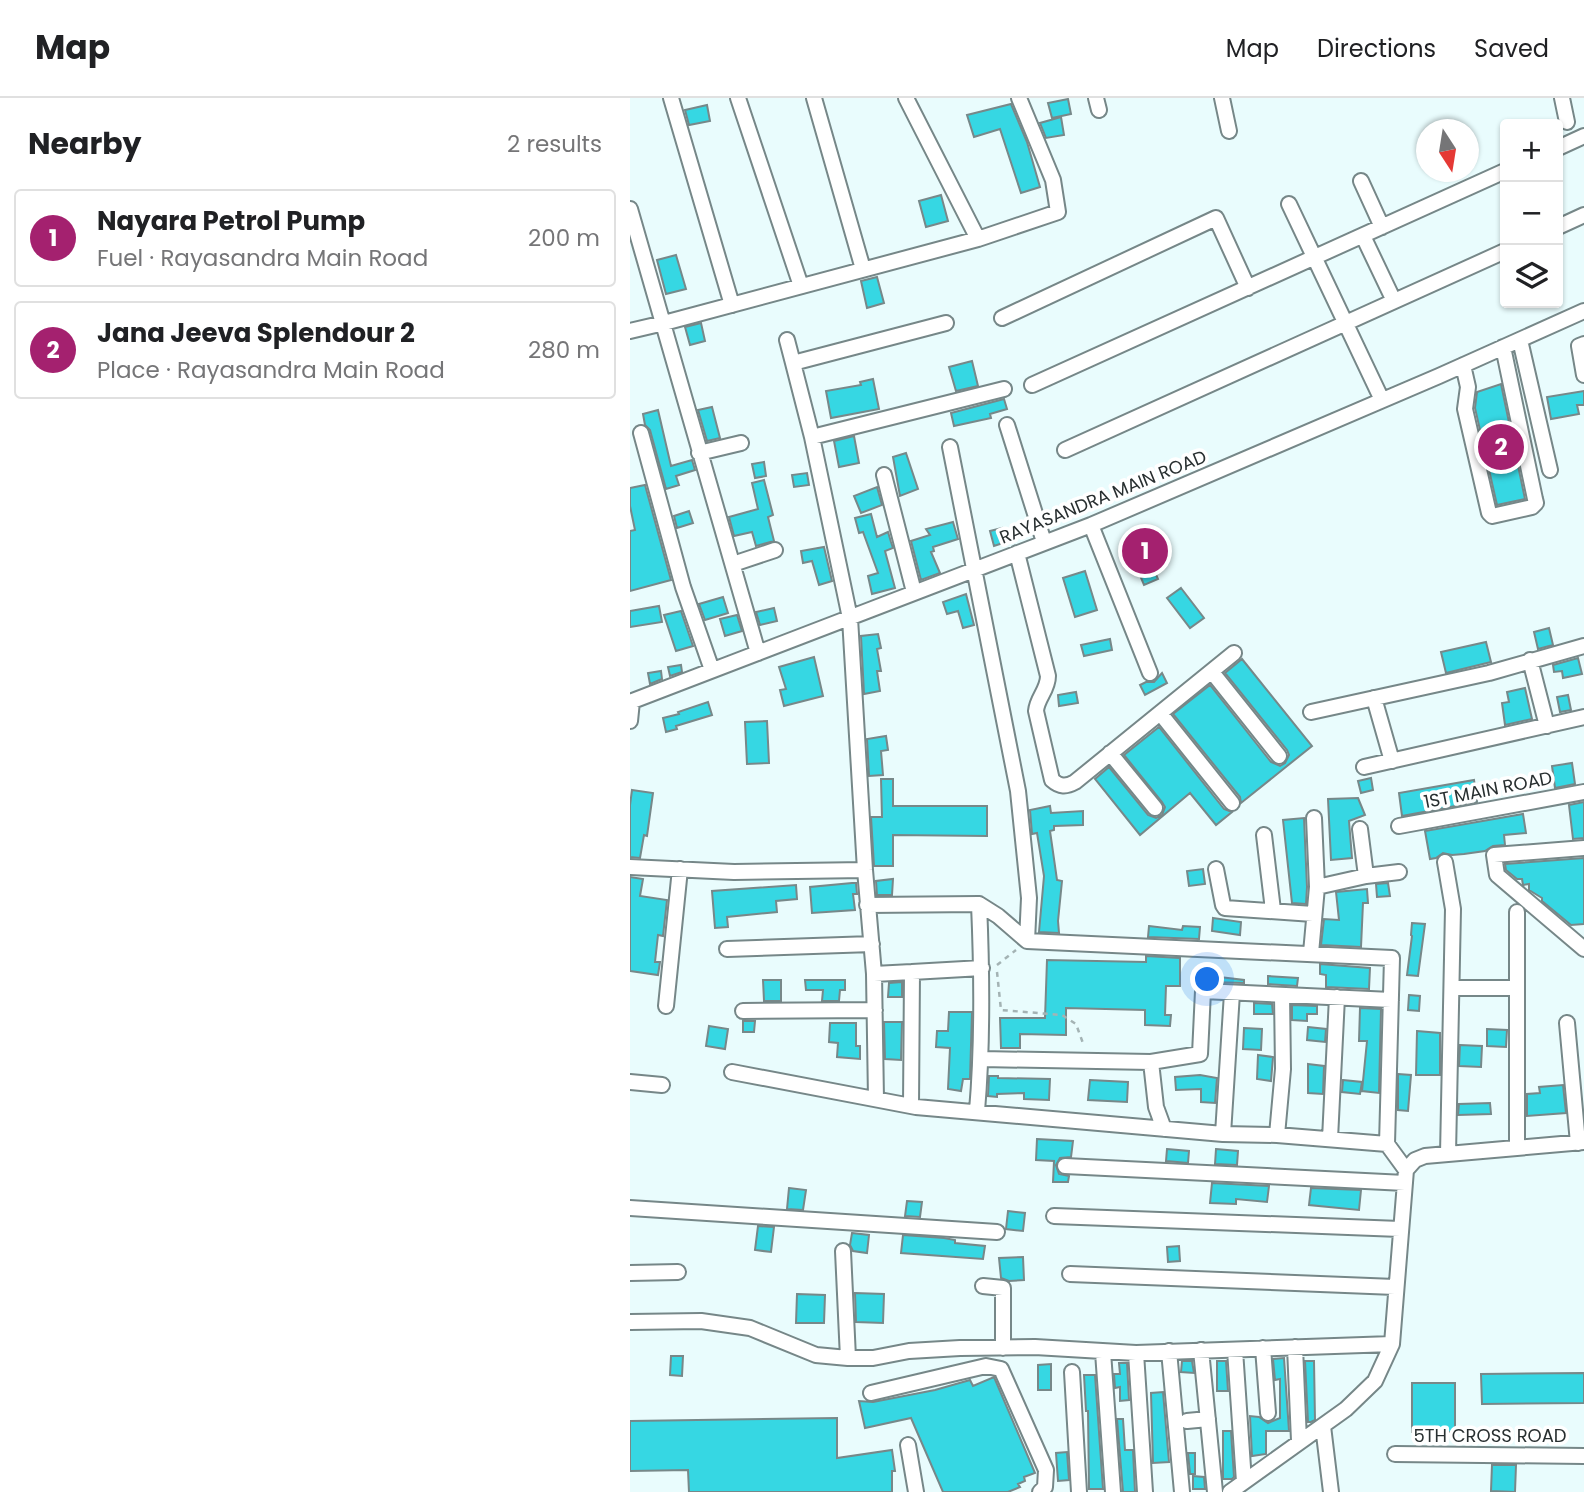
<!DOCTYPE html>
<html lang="en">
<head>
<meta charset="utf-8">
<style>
	:root { --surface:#fff; --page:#f6f6f6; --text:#202124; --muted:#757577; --line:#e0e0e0; --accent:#a4216f }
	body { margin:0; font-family:Poppins,sans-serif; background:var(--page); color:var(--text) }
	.controls { position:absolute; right:21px; top:21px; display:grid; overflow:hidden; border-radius:7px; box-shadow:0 2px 5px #0004 }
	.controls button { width:63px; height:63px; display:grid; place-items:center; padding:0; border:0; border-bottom:2px solid var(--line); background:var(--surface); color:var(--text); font:35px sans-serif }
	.compass { position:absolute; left:786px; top:21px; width:63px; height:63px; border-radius:50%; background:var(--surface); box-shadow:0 2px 5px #0004; rotate:168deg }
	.you { position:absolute; left:578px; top:882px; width:24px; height:24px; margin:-18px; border:5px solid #fff; border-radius:50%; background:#1a73e8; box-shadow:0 0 0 10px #1a73e833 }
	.badge { display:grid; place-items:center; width:46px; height:46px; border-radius:50%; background:var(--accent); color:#fff; font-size:23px; font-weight:700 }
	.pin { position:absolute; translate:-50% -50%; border:4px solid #fff; box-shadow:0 2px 7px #0006 }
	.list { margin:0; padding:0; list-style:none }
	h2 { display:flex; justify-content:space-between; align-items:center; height:91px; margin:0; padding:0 28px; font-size:30px }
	h2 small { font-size:23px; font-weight:400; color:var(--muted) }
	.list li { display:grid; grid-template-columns:46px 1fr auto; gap:21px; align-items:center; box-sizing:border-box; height:98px; margin:0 14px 14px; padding:0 14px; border:2px solid var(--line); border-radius:7px }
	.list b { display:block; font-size:26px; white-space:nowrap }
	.list p { margin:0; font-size:23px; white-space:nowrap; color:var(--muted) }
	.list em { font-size:23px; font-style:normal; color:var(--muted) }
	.icon { flex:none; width:38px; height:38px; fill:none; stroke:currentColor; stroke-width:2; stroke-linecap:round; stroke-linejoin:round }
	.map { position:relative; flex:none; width:954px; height:1394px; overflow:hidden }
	header { display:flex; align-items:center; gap:42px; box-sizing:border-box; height:98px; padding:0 35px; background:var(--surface); border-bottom:2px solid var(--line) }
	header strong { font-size:33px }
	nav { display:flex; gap:38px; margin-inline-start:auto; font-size:24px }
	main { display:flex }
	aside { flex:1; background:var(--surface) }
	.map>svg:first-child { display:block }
	.building { fill:#36d7e3; stroke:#778889; stroke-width:2 }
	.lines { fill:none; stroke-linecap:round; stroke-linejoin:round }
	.minor-casing { stroke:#768788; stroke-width:18 }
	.path { stroke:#a4b3b4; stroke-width:2.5; stroke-dasharray:5 5; stroke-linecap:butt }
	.minor { stroke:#fff; stroke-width:14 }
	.labels { text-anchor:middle; stroke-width:7; stroke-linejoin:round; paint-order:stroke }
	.street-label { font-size:18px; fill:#282f30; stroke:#fff }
</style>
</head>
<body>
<header>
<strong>Map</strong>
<nav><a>Map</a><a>Directions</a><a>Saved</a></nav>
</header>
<main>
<aside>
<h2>Nearby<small>2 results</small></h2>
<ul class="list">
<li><span class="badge">1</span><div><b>Nayara Petrol Pump</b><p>Fuel · Rayasandra Main Road</p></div><em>200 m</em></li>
<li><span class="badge">2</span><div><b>Jana Jeeva Splendour 2</b><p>Place · Rayasandra Main Road</p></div><em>280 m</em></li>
</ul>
</aside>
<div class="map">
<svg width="954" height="1394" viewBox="0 0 954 1394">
	<rect width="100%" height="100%" fill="#e9fcfd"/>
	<path class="building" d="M438,1L441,16L422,20L418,5Z
		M381,6L397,44L410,89L391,95L370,31L344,39L337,17Z
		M77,7L80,23L59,27L55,12Z
		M431,19L434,37L416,40L410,25Z
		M311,97L318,123L296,129L289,103Z
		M46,157L56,191L36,196L27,162Z
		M247,179L254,205L237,210L231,183Z
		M71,225L75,243L60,247L55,229Z
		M342,263L348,288L326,293L319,269Z
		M243,281L249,311L201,320L196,293L231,287L230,284Z
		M871,286L895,401L867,407L845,310L847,294Z
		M954,293V307H947L949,316L921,321L917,299Z
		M374,301L377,311L360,316L361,320L324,328L321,315Z
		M82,309L90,340L77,343L68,312Z
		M28,312L41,368L62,362L65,372L46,378L49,387L36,391L20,332L15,327L13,316Z
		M224,338L229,365L209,369L204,343Z
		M276,355L288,391L270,398L263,359Z
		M134,364L136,378L125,380L122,366Z
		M177,375L179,387L164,389L162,377Z
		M134,382L143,417L138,419L144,443L126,448L122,434L104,438L99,419L128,411L122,385Z
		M15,387L41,482L0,493V433L5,432L0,408V390Z
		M247,389L252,407L231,415L224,398Z
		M59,413L63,425L47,430L44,418Z
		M241,416L247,439L258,434L261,444L263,450L255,453L265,490L242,496L238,478L248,475L233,434L229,435L225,420Z
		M323,424L328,441L303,449L304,453L301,454L310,475L291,482L281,443L300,437L296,431Z
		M372,430L376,444L364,448L360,433Z
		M507,434L528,481L514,487L494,439Z
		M194,449L202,483L189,487L182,463L173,465L171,453Z
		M455,473L467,512L445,519L433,480Z
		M551,490L574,520L560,530L537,500Z
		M336,496L344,527L333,530L328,513L317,516L313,504Z
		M93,499L98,515L75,522L69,506Z
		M29,508L32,524L0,529V513Z
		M144,510L147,523L130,527L126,514Z
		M51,513L63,548L46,553L34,517Z
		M107,517L112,533L95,538L90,521Z
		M919,530L923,547L908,551L904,534Z
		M248,536L251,550L247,551L251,573H247L250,593L234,596L231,538Z
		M480,541L482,552L454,558L451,547Z
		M856,544L861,564L816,575L811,554Z
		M184,559L193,598L154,608L150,592L156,591L149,569Z
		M948,560L952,576L933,580L932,573L924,574L923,567Z
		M612,561L682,648L611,705L610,699L543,616L580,587L641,664L650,668L655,665L659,657L657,652L595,575Z
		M51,567L52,574L40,578L38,569Z
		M31,573L32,581L20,586L18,575Z
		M532,575L537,585L515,597L510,587L516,584H524Z
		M895,590L902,621L875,627L872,605L879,604L877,594Z
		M446,594L448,605L429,608L428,597Z
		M938,597L941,612L930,614L927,599Z
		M78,604L82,617L46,628L47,631L36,634L33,620L49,616L48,614Z
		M137,623L139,665L117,666L115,624Z
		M529,629L594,711L602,714L586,727L560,695L510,737L465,681L479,669L518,717L526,720L532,717L535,709L532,704L494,657Z
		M256,638L258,652L251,653L253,677L239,678L237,641Z
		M942,665L945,686L925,690L922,668Z
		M741,680L743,692L731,695L728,683Z
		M251,681H263V708H357V738L263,737V768H244L241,719H252Z
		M844,682L847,704L772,718L769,695Z
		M2,692L23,695L17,738L14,737L10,760L0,759V707Z
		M728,700L735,717L719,723L722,760L701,762L698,701Z
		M954,704V740L943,741L939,707Z
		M420,708L421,715L453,713V727L424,728V732L420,733L427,782L432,783L428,823L429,835L409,834L414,778L407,735L402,736L400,712Z
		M893,716L896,735L874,737L875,747L863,748L855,753L834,756L822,757L813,755L806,760L800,761L795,733Z
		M674,720L677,789L676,806L662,805L653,722Z
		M954,760V826L941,827L912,803V800L899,792V786L893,787L892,781H887L876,772L875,766Z
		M573,771L575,786L559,788L557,773Z
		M0,779L13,781L10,798L37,802L33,838L28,837L25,864H30L28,877L0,873Z
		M263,781L262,797H247L246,783Z
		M222,785H226L227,796H223L225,812L182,815L180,789Z
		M758,785L760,798L747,799L746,786Z
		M166,787L167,801L146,803L147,814L97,819L98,829L85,830L82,793Z
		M737,791L738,805H733L731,849L691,847L694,821L709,822L706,794Z
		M583,820L611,824L610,837L582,833Z
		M782,825L795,826L788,878L777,877L782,838L781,837Z
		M519,828L552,832L553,828L570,829L569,841L518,839Z
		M516,858L550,860V888H536L535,917H541L540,928L515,927V912L436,910V937L390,936V950H371L370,920H415L417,862L516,864Z
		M690,866L740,870L739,891L696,889V877L690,876Z
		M581,878L614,882V885L580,884Z
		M638,878L668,880L667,888L638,886Z
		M133,882H151V903H134Z
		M175,882H215V892H210L209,903H192L193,892H176Z
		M272,884V899H258L259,885Z
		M779,897L790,898L789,913L778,912Z
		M624,905L642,906L643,916H624Z
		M662,907L687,908V916H677V923L662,922Z
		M730,910L751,911L749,995L732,993L737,943H729Z
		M319,914H342L340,981H333L331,993L318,991L320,950L306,949L307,933H318Z
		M113,923H125L124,934H113Z
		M254,924H272L271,962L255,961Z
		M200,925H226V948H230V961L207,959L208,945L199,944Z
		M79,928L98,931L95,951L76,948Z
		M678,929L696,931L695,944L677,942Z
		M614,930L632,931L631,952L613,951Z
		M857,931L877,932L876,949L857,948Z
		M787,933L810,935V977H786Z
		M830,947L852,948L851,969L829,968Z
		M628,957L643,959L641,983L627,981Z
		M678,966L694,968L693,996L678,995Z
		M768,976L781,977L778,1013L768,1012Z
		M570,977L587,980L585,1005L571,1004V991L546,992L545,979Z
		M359,978H368V980L420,981L419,1002L394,1001V995L367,996V999L358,998Z
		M460,982L498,984L497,1004L458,1002Z
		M713,982L732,984L730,996L712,994Z
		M933,987L936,1015L897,1018V996L910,995L909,989Z
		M860,1005L861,1016L828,1017L829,1006Z
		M407,1041L443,1043L441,1059L430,1060L426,1067L429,1076L439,1078L438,1084H423L424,1063L406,1062Z
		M537,1051L559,1053L558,1065L536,1063Z
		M586,1051L608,1053L607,1067L585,1066Z
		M582,1085L639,1088L637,1104L606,1101V1106L580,1105Z
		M159,1090L176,1092L173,1112L157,1111Z
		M681,1090L731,1092L729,1112L679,1107Z
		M277,1103L292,1104L290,1119L275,1118Z
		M378,1113L395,1115L393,1133L376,1131Z
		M128,1128L144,1129L141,1154L125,1152Z
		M222,1135L239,1137L237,1155L223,1153L220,1147Z
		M273,1137L314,1140L325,1142V1145L355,1148L353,1161L271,1155Z
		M549,1148L550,1163L538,1164L537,1149Z
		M393,1159L394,1182L379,1183L371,1180L369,1160Z
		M225,1195L254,1196L253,1225L226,1224Z
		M167,1196L195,1197L194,1225H166Z
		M41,1258H53L52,1278L40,1277Z
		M654,1260L659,1333H636V1356L622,1358L620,1318L629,1319L638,1325L650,1320V1281L645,1282L643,1261Z
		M552,1263H562L564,1275L551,1274Z
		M587,1263H596L598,1293H587Z
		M675,1263H684L685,1322L681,1324H678Z
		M489,1265H497L499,1302L490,1303V1289L485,1290L484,1276H490Z
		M421,1266V1292H408V1267Z
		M954,1275V1305L852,1306L851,1276Z
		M454,1277H465L473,1391H459L458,1313H456Z
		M364,1279L405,1375L394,1379L395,1383L388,1386L390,1389L378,1394H313L281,1320L235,1330L229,1303L243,1304L305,1292L340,1282L343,1288Z
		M782,1285H825V1334H782Z
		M533,1294L539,1364L523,1365L521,1295Z
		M207,1320V1360L262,1352L265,1373H262V1394H59L58,1372L0,1373V1323Z
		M487,1321H493L495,1352H503L505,1394H493Z
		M593,1333H601L604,1379L602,1381H593Z
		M437,1354L439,1382L428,1383L426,1355Z
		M558,1355H565V1376H560Z
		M862,1367H886L885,1394L861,1393Z
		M563,1378L574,1379L575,1391H563Z"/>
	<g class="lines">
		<defs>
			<path id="minor" d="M41,0L102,207
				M108,0L171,188
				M184,0L233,171
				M276,0L348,141
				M466,0L469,12
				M592,0L599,33
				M932,0L937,24
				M928,50L954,38
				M731,83L752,129
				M659,106L752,302
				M0,111L128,555
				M928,129L954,117
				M733,138L764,203
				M372,220L586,120L618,190
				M0,233L34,225L348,141L428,114L423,82L389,0
				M157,242L163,265
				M890,242L920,372
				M954,246L949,248L954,277
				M833,267L838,289L835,311L859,415L862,418L902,409L906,405L905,401L873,249
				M402,287L875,73
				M377,327L414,444
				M11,335L53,489L82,572
				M182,339L374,291
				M320,349L388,693L399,800L397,843
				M435,352L875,153
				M69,355L111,345
				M254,377L284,494
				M461,427L520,575
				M387,455L418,578C418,592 407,600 406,613L422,682C430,689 436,689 445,684L604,555
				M103,466L145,452
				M900,562L917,628
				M582,574L649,658
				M744,600L762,663
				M0,604L461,427L809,278L954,213
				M681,614L859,575L954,548
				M530,615L602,705
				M0,623L2,603
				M480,655L525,710
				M734,669L954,619
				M769,728L954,694
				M634,737L643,812
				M954,750L864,757L867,777L954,851
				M815,764L823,811L818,1056
				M0,769L104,774L235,772
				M586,771L593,807L595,810L683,816
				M736,778L769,774
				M687,789L736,778L730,731
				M349,806L368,818L397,843L762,860L757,1046
				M237,807L349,806C352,875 353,944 347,1013
				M97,851L242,846
				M681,855L687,789L684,720
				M282,874L352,870
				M244,876L282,874L281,1008
				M822,890H887
				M36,908L50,771
				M113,913L245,912
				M937,925L948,1045
				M352,961L521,964L526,1009L534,1031
				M521,964L570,956L573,893L761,902
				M102,974L286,1009L593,1036L647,1037L757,1046L776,1072
				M0,984L32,987
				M246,1001L244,876L235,772L220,520L182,339L163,265L316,225
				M593,1036L602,895
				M647,1037L653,971L652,897
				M700,1041L707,899
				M887,1050V814
				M435,1068L775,1085
				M0,1110L367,1134
				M424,1118L770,1131
				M213,1153L218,1260
				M0,1175L48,1174
				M440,1176L765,1189
				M353,1188L373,1190V1250
				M0,1224L71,1223L120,1230L186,1257L218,1260H243L279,1253L330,1250L405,1249L506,1255L762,1246
				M665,1249L669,1343
				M633,1250L638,1315
				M571,1252L585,1394
				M605,1252L614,1384
				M539,1253L552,1394
				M473,1254L483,1394
				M506,1255L515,1394
				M442,1274L449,1394
				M241,1295L356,1268L371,1271L416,1372L415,1389L410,1394
				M557,1323L578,1321
				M693,1328L701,1394
				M278,1347L286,1394
				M765,1356L954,1358
				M600,1394L716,1311L745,1283L762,1246L776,1072L785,1062L795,1058L954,1044"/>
		</defs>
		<use href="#minor" class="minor-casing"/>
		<path class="path" d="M367,867L386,852
			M367,874L371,912L432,917L446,926L454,948"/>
		<use href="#minor" class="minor"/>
	</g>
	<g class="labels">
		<g class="street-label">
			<text transform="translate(473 399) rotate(-22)" y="6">RAYASANDRA MAIN ROAD</text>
			<text transform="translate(858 692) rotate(-11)" y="6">1ST MAIN ROAD</text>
			<text x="860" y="1344">5TH CROSS ROAD</text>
		</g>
	</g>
</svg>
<div class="controls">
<button>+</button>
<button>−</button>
<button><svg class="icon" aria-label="layers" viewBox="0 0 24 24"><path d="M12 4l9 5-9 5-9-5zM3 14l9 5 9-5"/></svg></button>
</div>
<svg class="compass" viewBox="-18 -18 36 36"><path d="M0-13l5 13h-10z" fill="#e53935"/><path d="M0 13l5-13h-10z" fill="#757577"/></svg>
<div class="you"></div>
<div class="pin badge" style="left:515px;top:453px">1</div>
<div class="pin badge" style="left:871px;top:349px">2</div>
</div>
</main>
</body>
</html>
